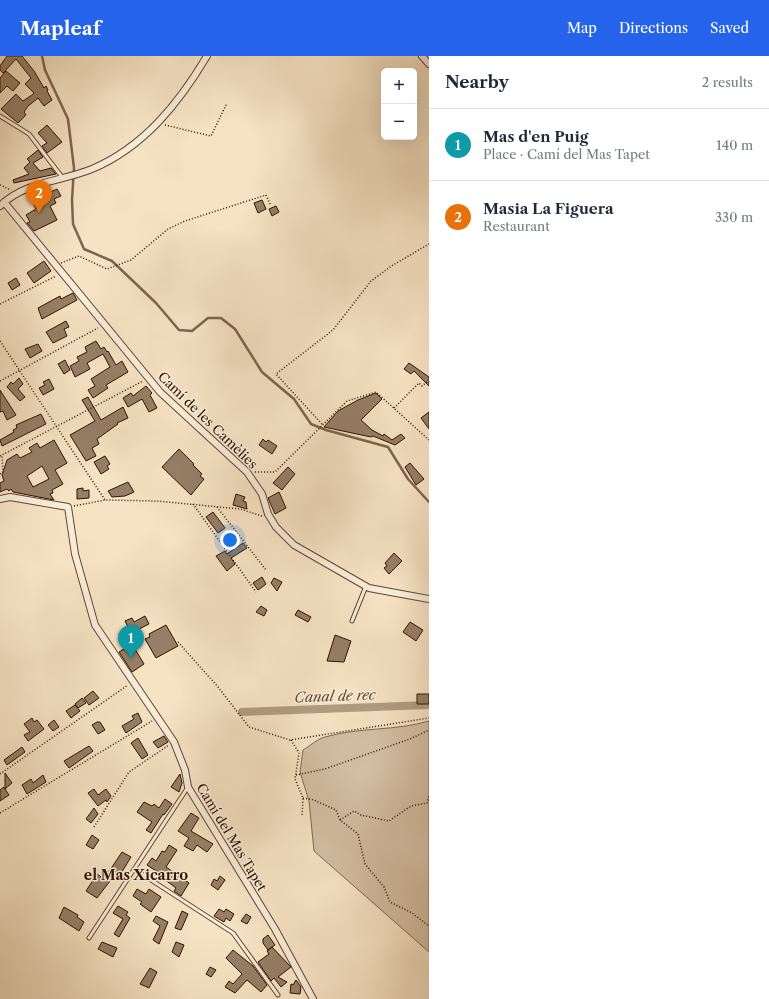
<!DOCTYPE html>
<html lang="en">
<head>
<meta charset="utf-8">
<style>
	:root { --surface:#fff; --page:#f6f6f7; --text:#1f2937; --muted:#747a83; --line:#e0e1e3; --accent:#2563eb }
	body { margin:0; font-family:"Libre Caslon Text",serif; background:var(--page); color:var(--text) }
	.controls { position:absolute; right:12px; top:12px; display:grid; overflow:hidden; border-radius:6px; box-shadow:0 4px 16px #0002 }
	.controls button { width:36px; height:36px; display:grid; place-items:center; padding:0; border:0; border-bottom:1px solid var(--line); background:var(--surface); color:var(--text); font:20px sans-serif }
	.you { position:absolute; left:230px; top:484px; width:14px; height:14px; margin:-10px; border:3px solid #fff; border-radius:50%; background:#1a73e8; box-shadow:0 0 0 6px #1a73e833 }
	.badge { display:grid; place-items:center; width:26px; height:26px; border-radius:50%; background:var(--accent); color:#fff; font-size:13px; font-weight:700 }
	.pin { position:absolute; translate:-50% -33px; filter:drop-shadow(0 1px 2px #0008) }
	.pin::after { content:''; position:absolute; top:21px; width:14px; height:12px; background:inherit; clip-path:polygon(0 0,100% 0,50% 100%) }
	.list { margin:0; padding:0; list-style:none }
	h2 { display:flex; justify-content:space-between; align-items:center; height:52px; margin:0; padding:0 16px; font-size:17px }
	h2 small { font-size:13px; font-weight:400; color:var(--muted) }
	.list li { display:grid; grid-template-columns:26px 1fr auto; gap:12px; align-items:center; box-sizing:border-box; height:72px; padding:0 16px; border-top:1px solid var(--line) }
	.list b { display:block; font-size:15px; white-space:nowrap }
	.list p { margin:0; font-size:13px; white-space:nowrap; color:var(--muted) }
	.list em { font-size:13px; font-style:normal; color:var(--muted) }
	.map { position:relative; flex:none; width:429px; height:943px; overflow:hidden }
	header { display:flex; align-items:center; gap:24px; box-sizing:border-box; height:56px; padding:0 20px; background:var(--accent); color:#fff }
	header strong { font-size:19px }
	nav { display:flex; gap:22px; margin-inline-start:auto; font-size:14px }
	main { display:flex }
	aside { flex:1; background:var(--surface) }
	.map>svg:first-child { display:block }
	.green { fill:#d4bfa3; stroke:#826852 }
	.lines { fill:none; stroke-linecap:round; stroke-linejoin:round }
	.stream { stroke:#7e654d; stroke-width:2.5 }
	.canal { stroke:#b29c81; stroke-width:8 }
	.building { fill:#967f66; stroke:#2f1200; fill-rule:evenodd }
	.service-casing { stroke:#614631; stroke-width:5 }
	.minor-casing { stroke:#614631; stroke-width:8 }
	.path { stroke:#2f1200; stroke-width:1.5; stroke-dasharray:1 2; stroke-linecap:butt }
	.service { stroke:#f9edd9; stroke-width:3 }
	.minor { stroke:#f9edd9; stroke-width:6 }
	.labels { text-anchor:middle; stroke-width:3; stroke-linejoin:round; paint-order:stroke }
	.street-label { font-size:13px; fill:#2f1200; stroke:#f9edd9 }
	.water-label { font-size:14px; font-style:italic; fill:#634934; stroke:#f9edd9 }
	.neighbourhood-label { font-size:14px; font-weight:bold; fill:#2f1200; stroke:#f9edd9 }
</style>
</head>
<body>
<header>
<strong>Mapleaf</strong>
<nav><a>Map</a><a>Directions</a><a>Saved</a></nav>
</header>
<main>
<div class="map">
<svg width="429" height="943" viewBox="0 0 429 943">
	<rect width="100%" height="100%" fill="#f6e3c4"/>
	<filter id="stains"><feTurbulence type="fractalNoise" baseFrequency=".005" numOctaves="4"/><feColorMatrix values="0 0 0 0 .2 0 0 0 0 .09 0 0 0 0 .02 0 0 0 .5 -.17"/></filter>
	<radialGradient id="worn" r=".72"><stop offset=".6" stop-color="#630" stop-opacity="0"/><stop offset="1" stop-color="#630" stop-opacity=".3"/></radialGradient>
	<path class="green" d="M429,665V896L314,795L309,745L300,716L303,694C310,690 317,683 325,681C359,671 396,675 429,665Z"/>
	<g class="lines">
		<path class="stream" d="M42,0L45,14L68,63L74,112L72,144L73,168L84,193L112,205L156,247L179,274L192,275L208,262H221L235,273L262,316L294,343L311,368L326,374L388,391L408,423L429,446"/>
		<path class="canal" d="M242,656L429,649"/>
	</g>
	<path class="building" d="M7,0H22L34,15L44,32L46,30L48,34L47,35L52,44L44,50L38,42L28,50L24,56L26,59L18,67L1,53L16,38L23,45L32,39L34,37L25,28L31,22L16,3L3,17L0,14V10Z
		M6,15L20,27L13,35L7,30L0,37V22Z
		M47,69L62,86L47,97L42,90L47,87L38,77Z
		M38,94L43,101L33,107L40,115L51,112L56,118L14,127L13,124L29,118L24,112L30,106L27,103Z
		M57,133L61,140L54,143L56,147L50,150L57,164L34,175L27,167L30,166L26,159L36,153L32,145Z
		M262,144L266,153L258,157L254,147Z
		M276,150L279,156L272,160L269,153Z
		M44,205L51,215L34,227L27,217Z
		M16,222L20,229L12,234L8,227Z
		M73,237L77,244L42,263L38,252L60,240L61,243Z
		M66,265L69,271L64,273L67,280L53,287L46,276Z
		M96,285L101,293L104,291L107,296L108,295L116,309L122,305L128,316L106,329L108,332L93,342L88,334L95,330L91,323L110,311L103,298L87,307L90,313L75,321L70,310L79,305L77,301L87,296L85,291Z
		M38,288L42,295L30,302L25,293Z
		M65,304L70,314L64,318L58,308Z
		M409,307L429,321V330L414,315L411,318L404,313Z
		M19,322L23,328L18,333L25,341L20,345L7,331L11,326L13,328Z
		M49,323L54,333L43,339L39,332L45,329L43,326Z
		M146,330L152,337L150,339L157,352L149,356L142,343L128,351L123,342L131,337L133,340Z
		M0,334L16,359L7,364L3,355L0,356Z
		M376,337L382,343L361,364L372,374L383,380L384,378L392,384L401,378L405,382L395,389L373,380L371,381L324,371L338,355L358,344Z
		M88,341L101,364L123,351L128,362L117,367L118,368L97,383L99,388L92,392L96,400L86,405L70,379L95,365L82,344Z
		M429,356V373L421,362Z
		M41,358L46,368L2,390L0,384L14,376L13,374L17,372L16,369Z
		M263,383L266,386L268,384L277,390L272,398L259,389Z
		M54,384L67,407L55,414L63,428L52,434L53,437L50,438L54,444L13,436L11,433L9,435L7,433L0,436V427L4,425L2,419L7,404L17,398L20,402L32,396L29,392L37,387L40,392ZM42,410L49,423L33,431L27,420Z
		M179,393L194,408L193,409L202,418L200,420L204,423L191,439L162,411Z
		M105,400L110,408L107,410L109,413L101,418L94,406Z
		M410,407L424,423L416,429L405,411Z
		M288,411L295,418L282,434L273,427Z
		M128,426L134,436L125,440L112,441L108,435Z
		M83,432V435L89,434V442L77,443V433Z
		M279,436L286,452L275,458L268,442Z
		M236,438L245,441L243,445L246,446L247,453L233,449Z
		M213,456L225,472L218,477L206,461Z
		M243,487L247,492L231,502L235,508L227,515L216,500L225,495L227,498Z
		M394,497L402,505L389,518L384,512L387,510L385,507Z
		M262,521L266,528L258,534L253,527Z
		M274,522L282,526L277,535L271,527Z
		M261,550L267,554L264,560L256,556Z
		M298,554L311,561L308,566L295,559Z
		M145,560L149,568L131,577L125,565L132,562L134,566Z
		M410,566L423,574L416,585L403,576Z
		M166,569L178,590L156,602L145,583L150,581L149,578Z
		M335,579L351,585L344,606L327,605Z
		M132,588L144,608L132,616L119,596Z
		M93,635L99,642L89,649L84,642Z
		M417,638H429V648H417Z
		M82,642L86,647L78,652L75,648Z
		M75,649L80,655L71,662L66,655Z
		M138,657L142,666L126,677L122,670L134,663L132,660Z
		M32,662L34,666L37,664L44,673L28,685L24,679L30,676L24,668Z
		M54,664L59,671L53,675L48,669Z
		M97,666H100L105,674L98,678L92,669Z
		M164,680L168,686L158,692L153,686Z
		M138,682L148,699L142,703L131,687Z
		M89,690L93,695L69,712L64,705Z
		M22,691L25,696L7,709L4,704Z
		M5,717L12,727L5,733L9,739L0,745V734L4,731L5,733Z
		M180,718L182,727L179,736L171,731Z
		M43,719L46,726L27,738L22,729L31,723L33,727Z
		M94,733L98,739L106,733L111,740L107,746L106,744L98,750L88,737Z
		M165,743L172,748L164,759L163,758L151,777L146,774L152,766L137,756L144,746L152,750L154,748L159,752Z
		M94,752L98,758L91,767L86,763Z
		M191,757L199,762L191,775L213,788L207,796L197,789L193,795L184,790L189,782L178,775Z
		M92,779L99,784L93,793L86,789Z
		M169,789L177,794L166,811L189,827L181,840L174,835L176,832L164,823L165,821L147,809L152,802L156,805L162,795L165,796Z
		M122,796L131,801L117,824L113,821L97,842L86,835L97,818L104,823Z
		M220,820L225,824L218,834L211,829L214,823L217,825Z
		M137,833L146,838L149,833L161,841L151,856L140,848L142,846L133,840Z
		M118,850L128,856L126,859L130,862L119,881L114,878L123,863L113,857Z
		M64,851L78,859L77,861L84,866L79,875L59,862Z
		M219,853L224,856L226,853L234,858L230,865L226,862L224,866L214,860Z
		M182,855L188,858L181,874L175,872Z
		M246,858L251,861L247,868L241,865Z
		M156,860L168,866L159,888L153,884L160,870L153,865Z
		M268,879L275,889L268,894L263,887V883Z
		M102,886L117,892L113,901L98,893Z
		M176,886L184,889L179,901L172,896Z
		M272,891L291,911L278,921L287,926L281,931L274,922L271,925L258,906L269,898L267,895Z
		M233,894L253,910L267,929L261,936L247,924L235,937L225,931L229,925L233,928L242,918L226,902Z
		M210,911L216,914L211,921L206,918Z
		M150,912L157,916L149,932L140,928Z
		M296,924L301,931L300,938L290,937L291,928L293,929Z"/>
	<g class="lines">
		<defs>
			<path id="service" d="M0,60L29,78L62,121
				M352,565L366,530
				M134,813L233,877L278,939
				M89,882L188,731"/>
			<path id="minor" d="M422,0L429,8
				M4,146L160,336L247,416L262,438L268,458L276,471L294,489L369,532L429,543
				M0,150C26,125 60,126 92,113C144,91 179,47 207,0
				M0,443L10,441L68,451L75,498L95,569L174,686L185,714L188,731L275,873L313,943"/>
		</defs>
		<use href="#service" class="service-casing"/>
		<use href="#minor" class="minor-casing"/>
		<path class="path" d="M165,69L211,80L227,47
			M0,129L11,134
			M61,207L79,200L107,213L131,204L168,173L185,165L266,139L271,150
			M0,248L56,220
			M0,285L105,444
			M0,325L98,272
			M394,352L419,327L422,330L428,325
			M322,368L276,318L333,274L371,225L393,209L429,188
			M0,400L143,325
			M255,416H275L347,345L376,336L429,384
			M0,418L3,416L2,399
			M193,448L256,536
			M74,450L105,444L157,445L240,453L262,460
			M217,451L266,514
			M178,586L218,631L249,671L290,684L429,662
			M291,684L299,697L295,723L303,742L302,760
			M0,718L128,629
			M296,719L325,713L410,683L429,674
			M303,742L314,744L336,754L340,764L358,778L365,808L384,831L390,846L412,857L429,870
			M0,757L152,665
			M340,764L354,755L361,759L389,765L411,750L427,747L429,739
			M94,771L129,716L169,689"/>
		<use href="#service" class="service"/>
		<use href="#minor" class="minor"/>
	</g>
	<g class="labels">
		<g class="street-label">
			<text transform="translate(208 364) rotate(44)" y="5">Camí de les Camèlies</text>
			<text transform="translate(232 781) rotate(59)" y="5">Camí del Mas Tapet</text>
		</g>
		<g class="water-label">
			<text transform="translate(335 640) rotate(-2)" y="5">Canal de rec</text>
		</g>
		<g class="neighbourhood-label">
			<text x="136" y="824">el Mas Xicarro</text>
		</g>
	</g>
	<rect width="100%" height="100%" filter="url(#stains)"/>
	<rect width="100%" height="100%" fill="url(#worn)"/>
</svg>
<div class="controls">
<button>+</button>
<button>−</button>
</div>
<div class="you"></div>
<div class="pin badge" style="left:131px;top:602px;background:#0f9aa8">1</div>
<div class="pin badge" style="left:39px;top:157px;background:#e8710a">2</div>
</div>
<aside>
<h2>Nearby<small>2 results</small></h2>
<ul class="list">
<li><span class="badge" style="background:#0f9aa8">1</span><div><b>Mas d'en Puig</b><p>Place · Camí del Mas Tapet</p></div><em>140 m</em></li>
<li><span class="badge" style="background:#e8710a">2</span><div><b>Masia La Figuera</b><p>Restaurant</p></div><em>330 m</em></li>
</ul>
</aside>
</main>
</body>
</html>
